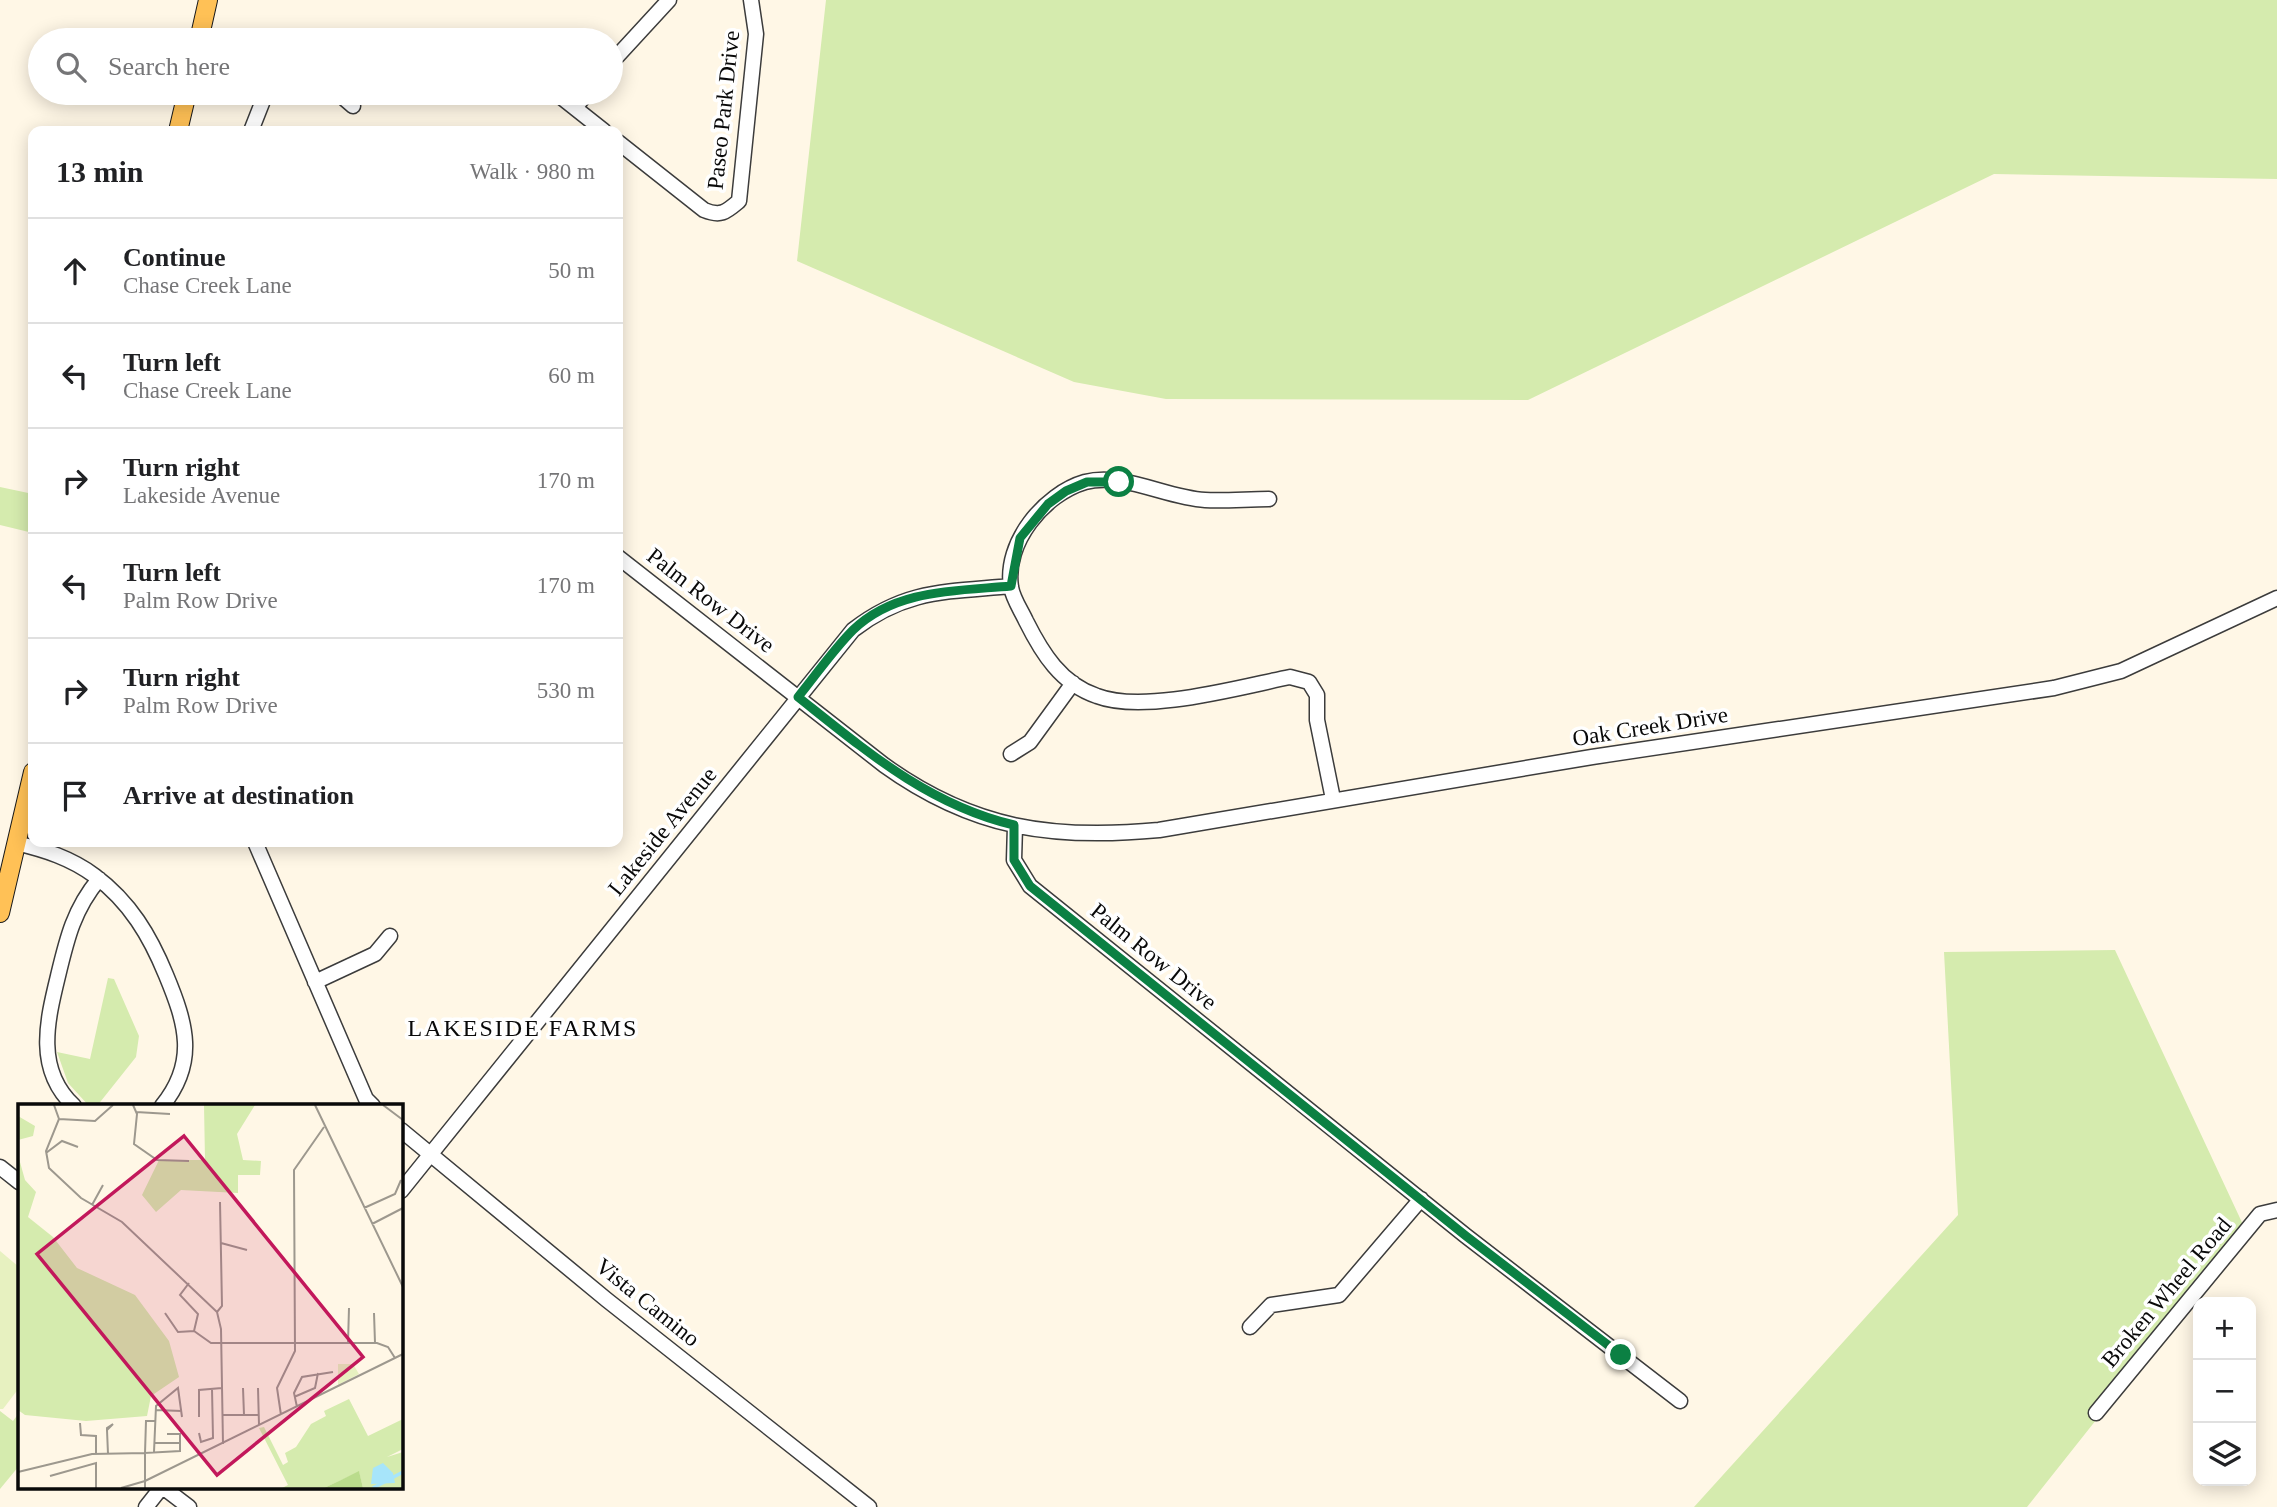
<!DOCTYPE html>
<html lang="en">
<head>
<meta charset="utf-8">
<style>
	:root { --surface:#fff; --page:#f6f6f6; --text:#202124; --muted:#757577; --line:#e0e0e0 }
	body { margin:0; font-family:"Times New Roman",serif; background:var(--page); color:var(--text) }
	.controls { position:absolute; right:21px; bottom:21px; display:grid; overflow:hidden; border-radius:14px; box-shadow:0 4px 18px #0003 }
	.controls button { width:63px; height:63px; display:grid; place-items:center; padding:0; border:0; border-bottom:2px solid var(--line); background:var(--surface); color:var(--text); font:35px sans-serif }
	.stop { position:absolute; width:21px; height:21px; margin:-16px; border:5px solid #0b8043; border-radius:50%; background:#fff }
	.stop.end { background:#0b8043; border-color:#fff; box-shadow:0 2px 7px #0008 }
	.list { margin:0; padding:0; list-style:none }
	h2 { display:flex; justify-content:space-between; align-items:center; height:91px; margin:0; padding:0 28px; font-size:30px }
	h2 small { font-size:23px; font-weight:400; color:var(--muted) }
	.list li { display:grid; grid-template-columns:46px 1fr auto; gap:21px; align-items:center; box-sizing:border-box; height:105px; padding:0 28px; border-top:2px solid var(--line) }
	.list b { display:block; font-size:26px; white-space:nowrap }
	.list p { margin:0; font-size:23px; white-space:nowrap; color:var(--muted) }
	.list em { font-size:23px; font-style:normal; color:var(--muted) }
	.icon { flex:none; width:38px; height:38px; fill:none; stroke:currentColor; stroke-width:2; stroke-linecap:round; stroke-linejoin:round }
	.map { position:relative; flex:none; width:2277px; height:1507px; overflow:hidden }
	.search { position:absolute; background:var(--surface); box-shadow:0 4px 18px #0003; left:28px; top:28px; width:595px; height:77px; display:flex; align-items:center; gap:18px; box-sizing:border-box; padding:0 24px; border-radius:38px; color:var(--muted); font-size:26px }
	.panel { position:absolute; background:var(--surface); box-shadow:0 4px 18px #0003; left:28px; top:126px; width:595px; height:721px; border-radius:14px }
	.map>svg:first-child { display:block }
	.green { fill:#d5ebae }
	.pitch { fill:#e7f1c0 }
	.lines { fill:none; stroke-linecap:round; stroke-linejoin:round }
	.minor-casing { stroke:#3c3c3c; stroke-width:17 }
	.major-casing { stroke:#1a1a1a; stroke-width:20 }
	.minor { stroke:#fff; stroke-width:14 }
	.major { stroke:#ffc156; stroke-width:18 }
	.route { stroke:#0b8043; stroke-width:9 }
	.labels { text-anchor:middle; stroke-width:7; stroke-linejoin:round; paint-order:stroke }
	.street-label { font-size:23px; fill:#090909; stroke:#fff }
	.neighbourhood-label { font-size:24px; letter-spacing:2px; fill:#090909; stroke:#fff }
	.inset-river { fill:none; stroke:#a7e5fa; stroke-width:3.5 }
	.inset-road { fill:none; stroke:#9d988e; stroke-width:2 }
	.view { fill:#c2185b; fill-opacity:0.15; stroke:#c2185b; stroke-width:3.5 }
	.inset-edge { fill:none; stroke:#090909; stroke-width:3.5 }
</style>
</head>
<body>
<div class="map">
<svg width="2277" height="1507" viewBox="0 0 2277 1507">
	<rect width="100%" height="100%" fill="#fff7e6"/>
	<path class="green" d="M826,0H2277V179L1994,174L1528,400L1166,399L1074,382L797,261Z
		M0,487L33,494V533L0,525Z
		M2115,950L2246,1231L2027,1507H1694L1958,1215L1944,952Z
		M108,978L114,979L139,1036L136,1057L97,1106H89L68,1083L57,1052L90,1059Z
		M0,1411L13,1421L19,1413V1466L0,1489Z"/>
	<path class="pitch" d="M0,1251L19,1267V1388L3,1409H0Z"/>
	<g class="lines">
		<defs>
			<path id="minor" d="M611,63L669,0
				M338,93L353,106
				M556,93L604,131
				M575,108L587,93
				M251,131L266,93
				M618,142L704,210C721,217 726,212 739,201L756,34L751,0
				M1269,499C1248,499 1226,501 1205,500C1167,498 1123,472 1085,482C1044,494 1004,543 1011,587C1013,599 1021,610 1026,621C1042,653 1061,684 1097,696C1144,714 1240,687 1290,677L1309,682L1317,695V720L1333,799
				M618,557L884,765C973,829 1052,840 1159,830L1592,757L2054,688L2121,671L2277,598
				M1011,754L1030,742L1073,683
				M1015,826L1014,860L1030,886L1466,1236L1680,1401
				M255,842L366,1099L373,1106
				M16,843C45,850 71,858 95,876C130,902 150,936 166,975C186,1023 198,1062 162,1106
				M315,982L375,954L390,936
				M74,1106C35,1070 47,1021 58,976C67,938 74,909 99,879
				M401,1130L607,1300L869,1507
				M0,1167L19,1182
				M401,1191L853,630C906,589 947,592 1011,586
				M1250,1327L1271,1305L1339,1295L1421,1199
				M2096,1413L2260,1214L2277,1210
				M164,1488L189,1507
				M146,1507L161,1488"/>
			<path id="major" d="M199,40L208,0
				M178,131L187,93
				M0,913L33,772"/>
		</defs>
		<use href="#minor" class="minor-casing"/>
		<use href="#major" class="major-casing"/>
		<use href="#minor" class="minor"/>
		<use href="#major" class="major"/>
	</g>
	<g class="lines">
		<path class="route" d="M1119,482H1087L1066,491L1048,504L1020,538L1011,586C956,591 895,589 853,630C833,650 816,675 798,697C866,751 929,805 1014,825V860L1030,886L1466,1236L1621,1355"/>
	</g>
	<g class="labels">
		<g class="street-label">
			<text transform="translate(723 110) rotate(-84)" y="8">Paseo Park Drive</text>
			<text transform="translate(711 600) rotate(38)" y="8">Palm Row Drive</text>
			<text transform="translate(1650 726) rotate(-9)" y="8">Oak Creek Drive</text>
			<text transform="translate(662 831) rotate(-51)" y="8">Lakeside Avenue</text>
			<text transform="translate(1154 956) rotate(39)" y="8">Palm Row Drive</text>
			<text transform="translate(2166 1292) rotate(-50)" y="8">Broken Wheel Road</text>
			<text transform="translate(648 1302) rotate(39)" y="8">Vista Camino</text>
		</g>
		<g class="neighbourhood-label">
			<text x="523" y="1036">LAKESIDE FARMS</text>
		</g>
	</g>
	<g transform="translate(18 1104)">
		<rect width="385" height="385" fill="#fff7e6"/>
		<path d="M186,1H237L219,30L225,56L243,57L242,71H220V89L163,86L138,108L124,91L141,56H187ZM0,12L17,22L15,32L0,36ZM0,51L7,76L18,88L10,113L35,133L59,164L117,191L151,237L161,273L133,292L129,312L68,317L7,311L0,306ZM331,295L350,332L385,315V345L369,353L385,348V384H345L341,368L306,384H264L270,381L241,324L246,323L265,361L270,358L267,349L278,343L293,320L308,312L306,307Z" fill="#d5ebae"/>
		<path d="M341,367L345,384H306L323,376Z" fill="#badc8c"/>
		<path d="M320,260H335L341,270L320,281Z" fill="#e7f1c0"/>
		<path d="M365,359L375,369L377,379L353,380L355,364Z" fill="#a7e5fa"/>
		<path class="inset-river" d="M355,384L385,368"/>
		<path class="inset-road" d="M36,1L41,15L28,47L31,64L63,94L104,118L199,208L203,225L205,340M115,1L119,10L116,40L139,56L171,57M297,1L385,183M365,1L385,16M118,8L152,10M41,15L77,17L95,1M28,49L44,37L60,43M74,101L85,81M346,104L377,90L383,76M354,120L385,104M203,139L229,146M199,208L204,202L202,98M147,209L160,228L176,227L180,210L162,191L171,179M356,209L357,239M176,227L193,239H359L370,243L377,254M330,239L331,204M225,284L226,311M240,284L241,321M276,293L297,284L300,269M279,303L276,289L284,273L315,268M137,306L164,307M204,311H240M263,311L259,284L277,247L276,66L306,23M181,313V286L204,284M137,317H128L127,349L162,347V330H149M62,319L63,331L78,332V350M89,326L95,320L89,324V326L90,350M181,329L183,338L195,334L194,285M136,339H163M136,348L138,302L160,284L164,313M0,368L74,350L127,349V384M32,372L78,359V384M127,377L385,250M103,384L127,377"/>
		<path class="view" d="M166,32L345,253L199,371L19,150Z"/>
		<rect width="385" height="385" class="inset-edge"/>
	</g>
</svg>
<div class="controls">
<button>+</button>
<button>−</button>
<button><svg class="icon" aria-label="layers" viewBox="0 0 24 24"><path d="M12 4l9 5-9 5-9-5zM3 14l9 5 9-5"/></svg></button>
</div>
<div class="stop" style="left:1119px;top:482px"></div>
<div class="stop end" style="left:1621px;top:1355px"></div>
<div class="search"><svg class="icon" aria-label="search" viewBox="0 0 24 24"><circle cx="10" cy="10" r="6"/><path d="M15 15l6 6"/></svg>Search here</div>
<section class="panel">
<h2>13 min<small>Walk · 980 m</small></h2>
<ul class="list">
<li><svg class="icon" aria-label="ahead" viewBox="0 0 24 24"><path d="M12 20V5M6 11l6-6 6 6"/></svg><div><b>Continue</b><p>Chase Creek Lane</p></div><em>50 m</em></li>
<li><svg class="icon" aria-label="left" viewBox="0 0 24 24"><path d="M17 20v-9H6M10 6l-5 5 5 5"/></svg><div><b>Turn left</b><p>Chase Creek Lane</p></div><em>60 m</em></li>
<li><svg class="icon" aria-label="right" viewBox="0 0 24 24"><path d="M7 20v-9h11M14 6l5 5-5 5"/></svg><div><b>Turn right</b><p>Lakeside Avenue</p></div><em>170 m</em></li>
<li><svg class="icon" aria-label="left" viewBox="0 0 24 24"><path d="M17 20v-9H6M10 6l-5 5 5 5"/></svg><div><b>Turn left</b><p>Palm Row Drive</p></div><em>170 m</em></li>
<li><svg class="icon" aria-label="right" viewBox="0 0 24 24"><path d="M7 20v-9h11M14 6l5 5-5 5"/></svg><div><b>Turn right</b><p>Palm Row Drive</p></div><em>530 m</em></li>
<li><svg class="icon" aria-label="arrive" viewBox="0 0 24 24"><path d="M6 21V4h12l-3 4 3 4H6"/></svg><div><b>Arrive at destination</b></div></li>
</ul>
</section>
</div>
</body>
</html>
